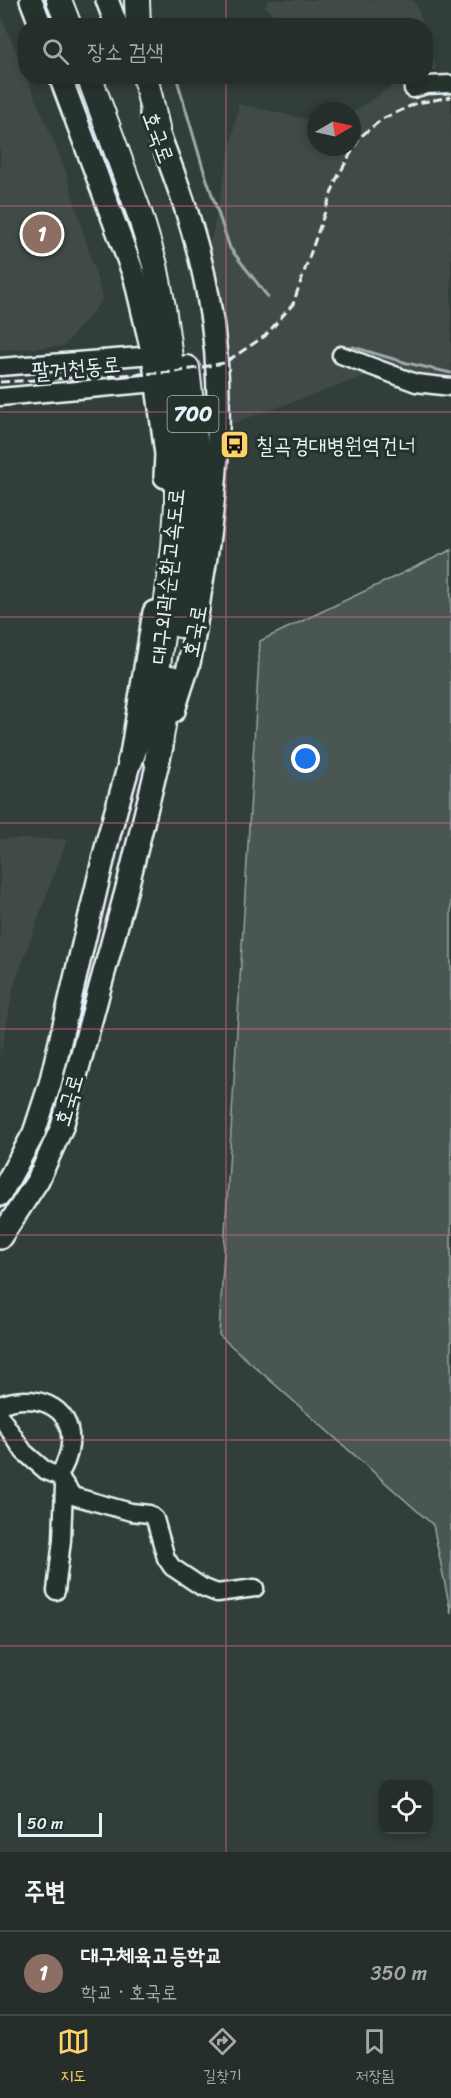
<!DOCTYPE html>
<html lang="ko">
<head>
<meta charset="utf-8">
<style>
	:root { --surface:#262e2b; --page:#323a37; --text:#f1f3f6; --muted:#a4a8a9; --line:#424a47; --accent:#ffd166 }
	body { margin:0; font-family:Sriracha,"Poor Story",sans-serif; background:var(--page); color:var(--text) }
	.controls { position:absolute; right:18px; bottom:18px; display:grid; overflow:hidden; border-radius:12px; box-shadow:0 3px 9px #0003 }
	.controls button { width:54px; height:54px; display:grid; place-items:center; padding:0; border:0; border-bottom:2px solid var(--line); background:var(--surface); color:var(--text); font:30px sans-serif }
	.compass { position:absolute; left:307px; top:102px; width:54px; height:54px; border-radius:50%; background:var(--surface); box-shadow:0 3px 9px #0003; rotate:81deg }
	.scale { position:absolute; left:18px; bottom:15px; width:84px; box-sizing:border-box; padding-left:6px; border:3px solid #e8f1f8; border-top:0; font-size:16px; line-height:21px; white-space:nowrap; color:#e8f1f8; -webkit-text-stroke:4px #26332d; paint-order:stroke }
	.you { position:absolute; left:306px; top:759px; width:21px; height:21px; margin:-15px; border:4px solid #fff; border-radius:50%; background:#1a73e8; box-shadow:0 0 0 9px #1a73e833 }
	.badge { display:grid; place-items:center; width:39px; height:39px; border-radius:50%; background:var(--accent); color:#fff; font-size:20px; font-weight:700 }
	.pin { position:absolute; translate:-50% -50%; border:3px solid #fff; box-shadow:0 2px 6px #0006 }
	.list { margin:0; padding:0; list-style:none }
	h2 { display:flex; justify-content:space-between; align-items:center; height:78px; margin:0; padding:0 24px; font-size:26px }
	h2 small { font-size:20px; font-weight:400; color:var(--muted) }
	.list li { display:grid; grid-template-columns:39px 1fr auto; gap:18px; align-items:center; box-sizing:border-box; height:84px; padding:0 24px; border-top:2px solid var(--line) }
	.list b { display:block; font-size:22px; white-space:nowrap }
	.list p { margin:0; font-size:20px; white-space:nowrap; color:var(--muted) }
	.list em { font-size:20px; font-style:normal; color:var(--muted) }
	.icon { flex:none; width:33px; height:33px; fill:none; stroke:currentColor; stroke-width:2; stroke-linecap:round; stroke-linejoin:round }
	.map { position:relative; flex:none; width:451px; height:1852px; overflow:hidden }
	.search { position:absolute; background:var(--surface); box-shadow:0 3px 9px #0003; left:18px; right:18px; top:18px; height:66px; display:flex; align-items:center; gap:15px; box-sizing:border-box; padding:0 21px; border-radius:24px; color:var(--muted); font-size:22px }
	.sheet { height:162px; background:var(--surface) }
	nav { display:flex; justify-content:space-around; align-items:center; box-sizing:border-box; height:84px; border-top:2px solid var(--line); background:var(--surface); font-size:16px; color:var(--muted) }
	nav a { display:grid; justify-items:center; gap:3px }
	nav .on { color:var(--accent) }
	.map>svg:first-child { display:block }
	.built { fill:#3f4b46 }
	.green { fill:#495651; stroke:#98a4a4; stroke-width:1.5 }
	.lines { fill:none; stroke-linecap:round; stroke-linejoin:round }
	.stream { stroke:#9ea9ab; stroke-width:3 }
	.minor-casing { stroke:#e8f1f8; stroke-width:21 }
	.major-casing { stroke:#e8f1f8; stroke-width:26 }
	.highway-casing { stroke:#e8f1f8; stroke-width:28 }
	.minor { stroke:#26332d; stroke-width:16 }
	.major { stroke:#26332d; stroke-width:21 }
	.highway { stroke:#26332d; stroke-width:24 }
	.rail { stroke:#e8f1f8; stroke-width:3; stroke-dasharray:9 4.5; stroke-linecap:butt }
	.grid { fill:none; stroke:#cf6492; stroke-width:1.5; stroke-opacity:0.55 }
	.labels { text-anchor:middle; stroke-width:6; stroke-linejoin:round; paint-order:stroke }
	.shield { fill:#26332d; stroke:#aeb8bb; stroke-width:1.5 }
	.shield-label { font-size:21px; font-weight:bold; fill:#e8f1f8 }
	.street-label { font-size:22px; fill:#e8f1f8; stroke:#26332d }
	.poi-label { font-size:22px; fill:#e8f1f8; stroke:#26332d; text-anchor:start }
</style>
</head>
<body>
<div class="map">
<svg width="451" height="1852" viewBox="0 0 451 1852">
	<rect width="100%" height="100%" fill="#323e39"/>
	<filter id="ink" filterUnits="userSpaceOnUse"><feTurbulence type="fractalNoise" baseFrequency=".0167" numOctaves="2"/><feDisplacementMap in="SourceGraphic" scale="12" xChannelSelector="R" yChannelSelector="G"/><feConvolveMatrix kernelMatrix="1 2 1 2 8 2 1 2 1" color-interpolation-filters="sRGB"/></filter>
	<g filter="url(#ink)">
		<path class="built" d="M268,0H412L417,6L423,25H285L265,7Z
			M0,13L65,169L103,299L64,346L0,350Z
			M426,33L437,69L426,72Z
			M390,77H451V380L380,371L239,421L219,431L208,256L239,104L316,121V147H352V113L404,78L397,79Z
			M0,839H67L14,985L0,1058Z"/>
		<path class="green" d="M451,550V1614L433,1525L219,1335L260,641Z"/>
		<g class="lines">
			<path class="stream" d="M176,76L203,168L230,248L268,297
				M353,347L407,363L451,373"/>
			<defs>
				<path id="minor" d="M413,89L426,85L451,84
					M341,355L416,383L451,387
					M0,367L153,355
					M0,397L156,383
					M0,1405C32,1392 74,1404 70,1445C69,1457 64,1466 59,1476
					M0,1416L24,1452L46,1471L59,1476L73,1496L131,1512L149,1514L155,1519L166,1558L172,1567L202,1587L217,1593L255,1588
					M56,1591L62,1540L64,1486"/>
				<path id="major" d="M31,0L41,26
					M107,0L117,26
					M60,76L135,278L153,355L166,454L165,477
					M151,114C174,173 197,233 208,296C226,391 218,487 202,582C197,610 195,640 188,667C183,682 178,696 174,711
					M0,1195L34,1133L50,1084L109,835L130,761L154,612
					M0,1238L38,1180L62,1127L127,888L162,746"/>
				<path id="highway" d="M59,0L69,26
					M137,0L138,26
					M89,76L140,215L155,265L163,307L175,394L177,433V504L174,549L154,693L130,761
					M145,76L157,128
					M180,625L194,538L198,465L187,368
					M157,761L171,678"/>
			</defs>
			<use href="#minor" class="minor-casing"/>
			<use href="#major" class="major-casing"/>
			<use href="#highway" class="highway-casing"/>
			<use href="#minor" class="minor"/>
			<use href="#major" class="major"/>
			<use href="#highway" class="highway"/>
			<path class="rail" d="M0,382L175,372L224,363L265,336L293,304L336,180L360,137L382,119L417,103L451,97"/>
		</g>
	</g>
	<path class="grid" d="M226,0V26M226,76V1852M0,206H451M0,412H451M0,617H451M0,823H451M0,1029H451M0,1235H451M0,1440H451M0,1646H451"/>
	<defs>
		<symbol id="bus-square" viewBox="-11 -11 22 22"><rect x="-9" y="-9" width="18" height="18" rx="4" fill="#ffd166" stroke="#26332d"/><path d="M-5-6H5V4H4V6H2V4H-2V6H-4V4H-5ZM-3.5-4V0h7V-4ZM-3.5 1.2v1.5H-2V1.2ZM2 1.2v1.5H3.5V1.2Z" fill="#111"/></symbol>
	</defs>
	<g fill-rule="evenodd">
		<use href="#bus-square" x="218" y="428" width="33" height="33"/>
	</g>
	<g class="labels">
		<rect class="shield" x="167.5" y="396" width="51" height="36" rx="4.5"/>
		<g class="shield-label">
			<text x="193" y="421">700</text>
		</g>
		<g class="street-label">
			<text transform="translate(159 137) rotate(70)" y="8">호국로</text>
			<text transform="translate(76 367) rotate(-5)" y="8">팔거천동로</text>
			<text transform="translate(167 576) rotate(-84)" y="8">대구외곽순환고속도로</text>
			<text transform="translate(194 631) rotate(-80)" y="8">호국로</text>
			<text transform="translate(68 1100) rotate(-74)" y="8">호국로</text>
		</g>
		<g class="poi-label">
			<text x="256" y="453">칠곡경대병원역건너</text>
		</g>
	</g>
</svg>
<div class="controls">
<button><svg class="icon" aria-label="locate" viewBox="0 0 24 24"><circle cx="12" cy="12" r="6"/><path d="M12 2v4M12 18v4M2 12h4M18 12h4"/></svg></button>
</div>
<svg class="compass" viewBox="-18 -18 36 36"><path d="M0-13l5 13h-10z" fill="#e53935"/><path d="M0 13l5-13h-10z" fill="#a4a8a9"/></svg>
<div class="scale">50 m</div>
<div class="you"></div>
<div class="pin badge" style="left:42px;top:234px;background:#8d6e63">1</div>
<div class="search"><svg class="icon" aria-label="search" viewBox="0 0 24 24"><circle cx="10" cy="10" r="6"/><path d="M15 15l6 6"/></svg>장소 검색</div>
</div>
<section class="sheet">
<h2>주변<small></small></h2>
<ul class="list">
<li><span class="badge" style="background:#8d6e63">1</span><div><b>대구체육고등학교</b><p>학교 · 호국로</p></div><em>350 m</em></li>
</ul>
</section>
<nav>
<a class="on"><svg class="icon" aria-label="map" viewBox="0 0 24 24"><path d="M3 6l6-2 6 2 6-2v14l-6 2-6-2-6 2zM9 4v14M15 6v14"/></svg>지도</a>
<a><svg class="icon" aria-label="directions" viewBox="0 0 24 24"><path d="M12 3l9 9-9 9-9-9zM9 14v-3h6M13 9l2 2-2 2"/></svg>길찾기</a>
<a><svg class="icon" aria-label="saved" viewBox="0 0 24 24"><path d="M7 4h10v16l-5-4-5 4z"/></svg>저장됨</a>
</nav>
</body>
</html>
